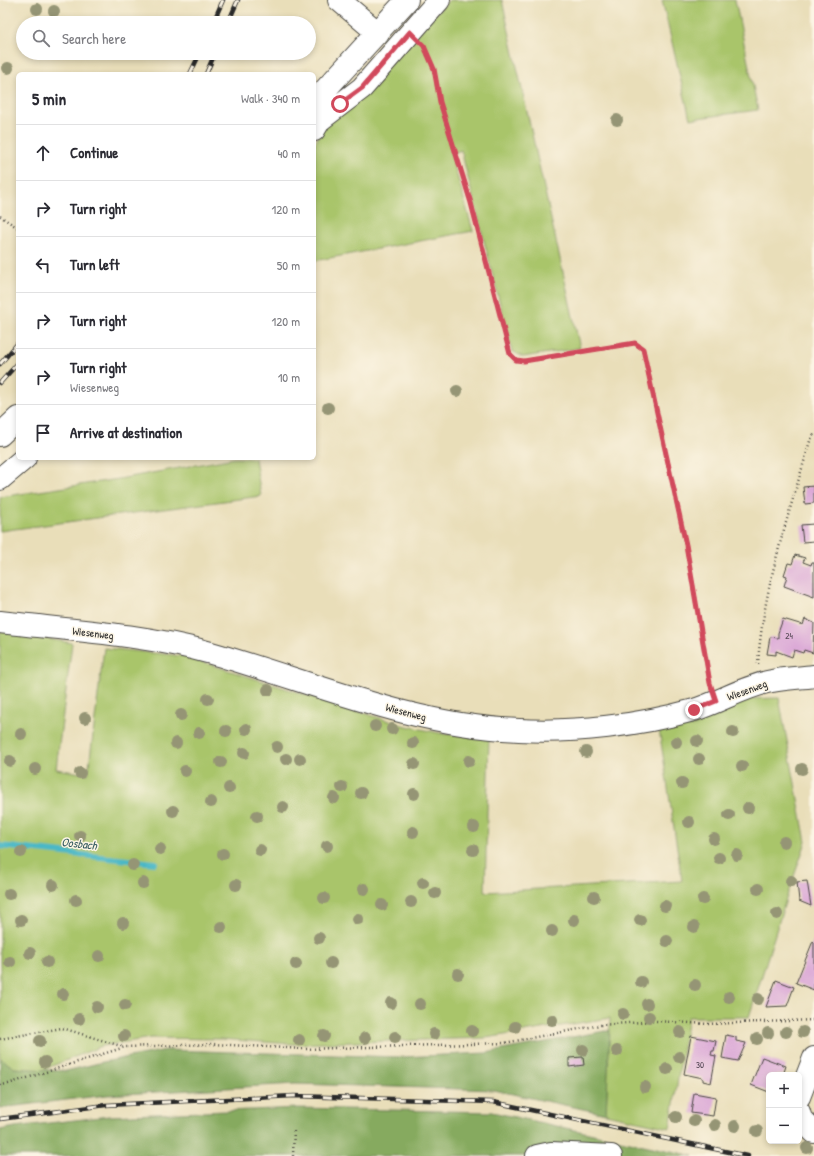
<!DOCTYPE html>
<html lang="en">
<head>
<meta charset="utf-8">
<style>
	:root { --surface:#fff; --page:#f2f2f3; --text:#2b2b33; --muted:#7c7c81; --line:#e1e1e2 }
	body { margin:0; font-family:"Patrick Hand",sans-serif; background:var(--page); color:var(--text) }
	.controls { position:absolute; right:12px; bottom:12px; display:grid; overflow:hidden; border-radius:6px; box-shadow:0 2px 6px #0003 }
	.controls button { width:36px; height:36px; display:grid; place-items:center; padding:0; border:0; border-bottom:1px solid var(--line); background:var(--surface); color:var(--text); font:20px sans-serif }
	.stop { position:absolute; width:12px; height:12px; margin:-9px; border:3px solid #d1495b; border-radius:50%; background:#fff }
	.stop.end { background:#d1495b; border-color:#fff; box-shadow:0 1px 4px #0008 }
	.list { margin:0; padding:0; list-style:none }
	h2 { display:flex; justify-content:space-between; align-items:center; height:52px; margin:0; padding:0 16px; font-size:17px }
	h2 small { font-size:13px; font-weight:400; color:var(--muted) }
	.list li { display:grid; grid-template-columns:26px 1fr auto; gap:12px; align-items:center; box-sizing:border-box; height:56px; padding:0 16px; border-top:1px solid var(--line) }
	.list b { display:block; font-size:15px; white-space:nowrap }
	.list p { margin:0; font-size:13px; white-space:nowrap; color:var(--muted) }
	.list em { font-size:13px; font-style:normal; color:var(--muted) }
	.icon { flex:none; width:22px; height:22px; fill:none; stroke:currentColor; stroke-width:2; stroke-linecap:round; stroke-linejoin:round }
	.map { position:relative; flex:none; width:814px; height:1156px; overflow:hidden }
	.search { position:absolute; background:var(--surface); box-shadow:0 2px 6px #0003; left:16px; top:16px; width:300px; height:44px; display:flex; align-items:center; gap:10px; box-sizing:border-box; padding:0 14px; border-radius:22px; color:var(--muted); font-size:15px }
	.panel { position:absolute; background:var(--surface); box-shadow:0 2px 6px #0003; left:16px; top:72px; width:300px; height:388px; border-radius:6px }
	.map>svg:first-child { display:block }
	.green { fill:#a9c56b; stroke:#6a784b }
	.forest { fill:#86aa5f; stroke:#586a45 }
	.lines { fill:none; stroke-linecap:round; stroke-linejoin:round }
	.stream { stroke:#4bb8c6; stroke-width:6 }
	.building { fill:#d9a4d6 }
	.minor-casing { stroke:#484640; stroke-width:24 }
	.path { stroke:#484640; stroke-width:2.5; stroke-dasharray:1 3; stroke-linecap:butt }
	.minor { stroke:#fff; stroke-width:22 }
	.rail-casing { stroke:#2b2b2b; stroke-width:4.5 }
	.rail { stroke:#fcf5e5; stroke-width:3; stroke-dasharray:9; stroke-linecap:butt }
	.tree { fill:#959575 }
	.route { stroke:#d1495b; stroke-width:5 }
	.labels { text-anchor:middle; stroke-width:3; stroke-linejoin:round; paint-order:stroke }
	.number-label { font-size:9px; fill:#564956 }
	.street-label { font-size:11px; fill:#2b2b2b; stroke:#fcf5e5 }
	.water-label { font-size:12px; font-style:italic; fill:#365c61; stroke:#fcf5e5 }
</style>
</head>
<body>
<div class="map">
<svg width="814" height="1156" viewBox="0 0 814 1156">
	<rect width="100%" height="100%" fill="#fcf5e5"/>
	<filter id="ink" filterUnits="userSpaceOnUse"><feTurbulence type="fractalNoise" baseFrequency=".025" numOctaves="2"/><feDisplacementMap in="SourceGraphic" scale="8" xChannelSelector="R" yChannelSelector="G"/><feConvolveMatrix kernelMatrix="1 2 1 2 8 2 1 2 1" color-interpolation-filters="sRGB"/></filter>
	<filter id="wash" filterUnits="userSpaceOnUse"><feTurbulence type="fractalNoise" baseFrequency=".012" numOctaves="4" result="noise"/><feDisplacementMap in="SourceGraphic" scale="16" xChannelSelector="R" yChannelSelector="G"/><feGaussianBlur stdDeviation="0.9" result="paint"/><feColorMatrix in="noise" values="0 0 0 0 0 0 0 0 0 0 0 0 0 0 0 0 0 1.4 0 .05"/><feComposite in="paint" operator="in"/></filter>
	<g filter="url(#wash)">
		<rect width="100%" height="100%" fill="#e9deb9"/>
		<path class="green" d="M449,0H502L580,348L523,357L512,351L461,150L451,154L473,231L314,261V145L325,125Z
			M662,0H735L758,110L690,119Z
			M234,458H255L261,496L0,531V497L119,479Z
			M0,631L72,643L56,769L88,774L104,648L183,656L402,725L444,734L489,737L485,892L682,881L659,729L746,699L779,698L806,842L787,896L749,1017H688L670,1128L606,1114L610,1018L486,1038L292,1044L221,1039L151,1038L102,1046L42,1070L14,1068L0,1058Z"/>
		<path class="forest" d="M610,1030L606,1114L494,1090L295,1084L107,1095L0,1108V1058L14,1068L66,1071L103,1062L166,1050L401,1057L486,1053Z
			M297,1108L492,1112L694,1156H0V1130L15,1127L109,1116Z"/>
		<g class="lines">
			<path class="stream" d="M0,846L155,863"/>
		</g>
		<g id="blocks">
			<path class="building" d="M814,486V503L805,504L803,487Z
				M814,524V541L803,542L801,525Z
				M795,555L805,558L803,562L811,565L812,562H814V597L784,586L787,576L784,575L788,563L792,564Z
				M783,619L803,625L805,619L814,623L813,653L804,650L803,653L794,650L792,657L776,651V655L767,654L770,637L778,638V633Z
				M807,881L811,906L799,901L797,882Z
				M813,941L814,942V990L796,983Z
				M776,980L794,987L787,1006L766,1007Z
				M726,1035L736,1037V1041L746,1043L738,1061L722,1058Z
				M691,1036L716,1041L714,1051H712L711,1055L716,1056L711,1083L703,1081V1078L684,1074Z
				M583,1057L584,1065L569,1067V1058Z
				M762,1057L786,1066L783,1075H769V1092L751,1085Z
				M694,1093L716,1097L713,1116L691,1113Z"/>
		</g>
	</g>
	<g filter="url(#ink)">
		<use href="#blocks" fill-opacity="0" stroke="#484640" stroke-width="1"/>
		<g class="lines">
			<defs>
				<path id="minor" d="M339,0L378,33
					M314,102L407,0
					M314,130L320,120L362,88L439,0
					M0,435L18,418
					M0,479L25,458
					M0,622C70,630 143,634 211,653C313,682 413,726 519,730C575,733 640,725 694,710C720,702 745,686 772,681C786,678 800,678 814,676
					M799,1097L814,1058
					M799,1112L801,1119L814,1132
					M537,1156L551,1153L611,1156"/>
			</defs>
			<use href="#minor" class="minor-casing"/>
			<path class="path" d="M424,47L434,69L440,102L471,203L510,354L516,360L524,361L635,343L643,349L686,545L710,683
				M0,216L18,228
				M758,664C763,587 789,515 810,441L814,434
				M0,1039L62,1028L124,1047
				M0,1085L8,1084L125,1047L212,1044L304,1049L504,1043L600,1025L656,1021L708,1024L814,1020
				M293,1156L294,1128"/>
			<use href="#minor" class="minor"/>
			<defs>
				<path id="rail" d="M213,23L223,0
					M228,23L238,0
					M190,74L200,53
					M206,74L215,53
					M0,364L18,343
					M0,383L18,363
					M0,1119L106,1105L294,1096L493,1102L748,1156"/>
			</defs>
			<use href="#rail" class="rail-casing"/>
			<use href="#rail" class="rail"/>
		</g>
		<g class="tree">
			<circle cx="37" cy="9" r="6"/>
			<circle cx="54" cy="11" r="6"/>
			<circle cx="8" cy="68" r="6"/>
			<circle cx="617" cy="120" r="6"/>
			<circle cx="457" cy="391" r="6"/>
			<circle cx="328" cy="408" r="6"/>
			<circle cx="268" cy="690" r="6"/>
			<circle cx="208" cy="699" r="6"/>
			<circle cx="181" cy="715" r="6"/>
			<circle cx="85" cy="718" r="6"/>
			<circle cx="375" cy="726" r="6"/>
			<circle cx="246" cy="729" r="6"/>
			<circle cx="392" cy="729" r="6"/>
			<circle cx="226" cy="731" r="6"/>
			<circle cx="733" cy="732" r="6"/>
			<circle cx="199" cy="733" r="6"/>
			<circle cx="21" cy="734" r="6"/>
			<circle cx="697" cy="741" r="6"/>
			<circle cx="676" cy="742" r="6"/>
			<circle cx="176" cy="743" r="6"/>
			<circle cx="413" cy="743" r="6"/>
			<circle cx="277" cy="747" r="6"/>
			<circle cx="586" cy="752" r="6"/>
			<circle cx="244" cy="753" r="6"/>
			<circle cx="286" cy="759" r="6"/>
			<circle cx="300" cy="759" r="6"/>
			<circle cx="699" cy="759" r="6"/>
			<circle cx="10" cy="761" r="6"/>
			<circle cx="469" cy="761" r="6"/>
			<circle cx="221" cy="762" r="6"/>
			<circle cx="414" cy="764" r="6"/>
			<circle cx="742" cy="766" r="6"/>
			<circle cx="35" cy="769" r="6"/>
			<circle cx="802" cy="769" r="6"/>
			<circle cx="185" cy="771" r="6"/>
			<circle cx="80" cy="773" r="6"/>
			<circle cx="682" cy="783" r="6"/>
			<circle cx="342" cy="787" r="6"/>
			<circle cx="229" cy="788" r="6"/>
			<circle cx="361" cy="793" r="6"/>
			<circle cx="414" cy="794" r="6"/>
			<circle cx="334" cy="798" r="6"/>
			<circle cx="211" cy="802" r="6"/>
			<circle cx="283" cy="807" r="6"/>
			<circle cx="748" cy="808" r="6"/>
			<circle cx="173" cy="811" r="6"/>
			<circle cx="729" cy="815" r="6"/>
			<circle cx="257" cy="816" r="6"/>
			<circle cx="689" cy="822" r="6"/>
			<circle cx="474" cy="827" r="6"/>
			<circle cx="413" cy="832" r="6"/>
			<circle cx="80" cy="836" r="6"/>
			<circle cx="714" cy="839" r="6"/>
			<circle cx="784" cy="842" r="6"/>
			<circle cx="327" cy="846" r="6"/>
			<circle cx="160" cy="849" r="6"/>
			<circle cx="260" cy="850" r="6"/>
			<circle cx="473" cy="850" r="6"/>
			<circle cx="21" cy="852" r="6"/>
			<circle cx="223" cy="854" r="6"/>
			<circle cx="737" cy="855" r="6"/>
			<circle cx="719" cy="858" r="6"/>
			<circle cx="133" cy="865" r="6"/>
			<circle cx="791" cy="881" r="6"/>
			<circle cx="143" cy="883" r="6"/>
			<circle cx="423" cy="883" r="6"/>
			<circle cx="53" cy="885" r="6"/>
			<circle cx="236" cy="885" r="6"/>
			<circle cx="364" cy="889" r="6"/>
			<circle cx="758" cy="889" r="6"/>
			<circle cx="435" cy="893" r="6"/>
			<circle cx="9" cy="894" r="6"/>
			<circle cx="594" cy="897" r="6"/>
			<circle cx="324" cy="898" r="6"/>
			<circle cx="703" cy="899" r="6"/>
			<circle cx="76" cy="900" r="6"/>
			<circle cx="411" cy="902" r="6"/>
			<circle cx="382" cy="905" r="6"/>
			<circle cx="665" cy="906" r="6"/>
			<circle cx="777" cy="914" r="6"/>
			<circle cx="358" cy="919" r="6"/>
			<circle cx="21" cy="920" r="6"/>
			<circle cx="574" cy="920" r="6"/>
			<circle cx="640" cy="920" r="6"/>
			<circle cx="123" cy="923" r="6"/>
			<circle cx="221" cy="927" r="6"/>
			<circle cx="694" cy="927" r="6"/>
			<circle cx="552" cy="931" r="6"/>
			<circle cx="319" cy="938" r="6"/>
			<circle cx="667" cy="941" r="6"/>
			<circle cx="30" cy="953" r="6"/>
			<circle cx="99" cy="956" r="6"/>
			<circle cx="10" cy="962" r="6"/>
			<circle cx="47" cy="962" r="6"/>
			<circle cx="331" cy="963" r="6"/>
			<circle cx="296" cy="964" r="6"/>
			<circle cx="458" cy="974" r="6"/>
			<circle cx="641" cy="982" r="6"/>
			<circle cx="695" cy="985" r="6"/>
			<circle cx="63" cy="994" r="6"/>
			<circle cx="729" cy="997" r="6"/>
			<circle cx="758" cy="999" r="6"/>
			<circle cx="391" cy="1003" r="6"/>
			<circle cx="420" cy="1004" r="6"/>
			<circle cx="647" cy="1004" r="6"/>
			<circle cx="125" cy="1005" r="6"/>
			<circle cx="97" cy="1007" r="6"/>
			<circle cx="623" cy="1014" r="6"/>
			<circle cx="649" cy="1017" r="6"/>
			<circle cx="79" cy="1019" r="6"/>
			<circle cx="552" cy="1020" r="6"/>
			<circle cx="515" cy="1027" r="6"/>
			<circle cx="472" cy="1031" r="6"/>
			<circle cx="680" cy="1032" r="6"/>
			<circle cx="786" cy="1032" r="6"/>
			<circle cx="803" cy="1032" r="6"/>
			<circle cx="768" cy="1033" r="6"/>
			<circle cx="434" cy="1034" r="6"/>
			<circle cx="124" cy="1036" r="6"/>
			<circle cx="324" cy="1036" r="6"/>
			<circle cx="395" cy="1037" r="6"/>
			<circle cx="365" cy="1038" r="6"/>
			<circle cx="757" cy="1039" r="6"/>
			<circle cx="299" cy="1040" r="6"/>
			<circle cx="40" cy="1041" r="6"/>
			<circle cx="583" cy="1050" r="6"/>
			<circle cx="617" cy="1051" r="6"/>
			<circle cx="679" cy="1057" r="6"/>
			<circle cx="45" cy="1062" r="6"/>
			<circle cx="667" cy="1069" r="6"/>
			<circle cx="645" cy="1087" r="6"/>
			<circle cx="676" cy="1117" r="6"/>
			<circle cx="694" cy="1121" r="6"/>
			<circle cx="715" cy="1125" r="6"/>
			<circle cx="735" cy="1126" r="6"/>
			<circle cx="757" cy="1131" r="6"/>
			<circle cx="807" cy="1148" r="6"/>
		</g>
	</g>
	<g class="lines" filter="url(#ink)">
		<path class="route" d="M340,104L362,88L410,32L424,46L434,69L440,102L471,203L510,354L516,360L524,361L635,343L643,349L686,545L710,683L716,701L694,710"/>
	</g>
	<g class="labels">
		<g class="number-label">
			<text x="789" y="639">24</text>
			<text x="700" y="1068">30</text>
		</g>
		<g class="street-label">
			<text transform="translate(93 633) rotate(7)" y="4">Wiesenweg</text>
			<text transform="translate(747 690) rotate(-20)" y="4">Wiesenweg</text>
			<text transform="translate(406 712) rotate(15)" y="4">Wiesenweg</text>
		</g>
		<g class="water-label">
			<text transform="translate(79 844) rotate(6)" y="4">Oosbach</text>
		</g>
	</g>
</svg>
<div class="controls">
<button>+</button>
<button>−</button>
</div>
<div class="stop" style="left:340px;top:104px"></div>
<div class="stop end" style="left:694px;top:710px"></div>
<div class="search"><svg class="icon" aria-label="search" viewBox="0 0 24 24"><circle cx="10" cy="10" r="6"/><path d="M15 15l6 6"/></svg>Search here</div>
<section class="panel">
<h2>5 min<small>Walk · 340 m</small></h2>
<ul class="list">
<li><svg class="icon" aria-label="ahead" viewBox="0 0 24 24"><path d="M12 20V5M6 11l6-6 6 6"/></svg><div><b>Continue</b></div><em>40 m</em></li>
<li><svg class="icon" aria-label="right" viewBox="0 0 24 24"><path d="M7 20v-9h11M14 6l5 5-5 5"/></svg><div><b>Turn right</b></div><em>120 m</em></li>
<li><svg class="icon" aria-label="left" viewBox="0 0 24 24"><path d="M17 20v-9H6M10 6l-5 5 5 5"/></svg><div><b>Turn left</b></div><em>50 m</em></li>
<li><svg class="icon" aria-label="right" viewBox="0 0 24 24"><path d="M7 20v-9h11M14 6l5 5-5 5"/></svg><div><b>Turn right</b></div><em>120 m</em></li>
<li><svg class="icon" aria-label="right" viewBox="0 0 24 24"><path d="M7 20v-9h11M14 6l5 5-5 5"/></svg><div><b>Turn right</b><p>Wiesenweg</p></div><em>10 m</em></li>
<li><svg class="icon" aria-label="arrive" viewBox="0 0 24 24"><path d="M6 21V4h12l-3 4 3 4H6"/></svg><div><b>Arrive at destination</b></div></li>
</ul>
</section>
</div>
</body>
</html>
